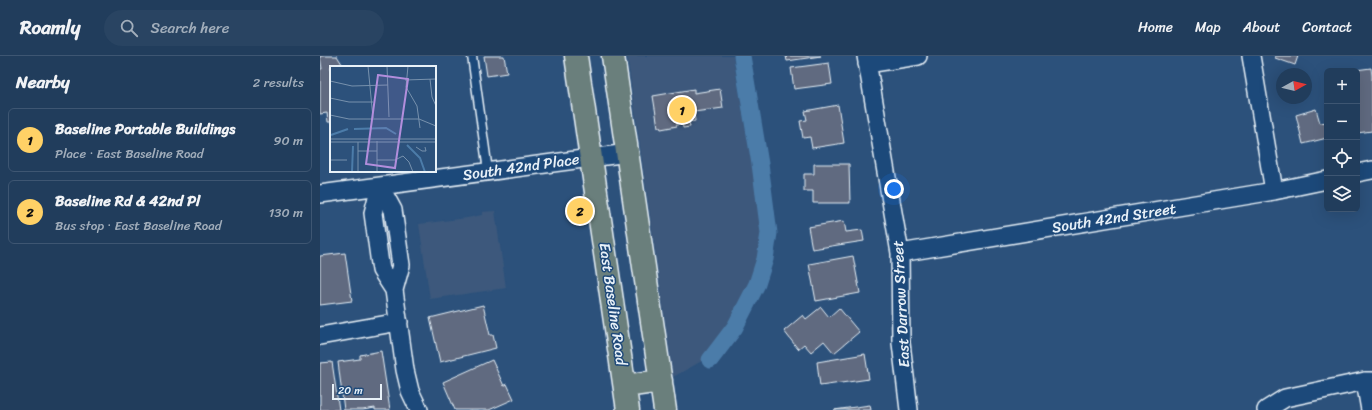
<!DOCTYPE html>
<html lang="en">
<head>
<meta charset="utf-8">
<style>
	:root { --surface:#213d5c; --page:#294462; --text:#f1f3f6; --muted:#a2aebb; --line:#3e5672; --accent:#ffd166 }
	body { margin:0; font-family:Sriracha,sans-serif; background:var(--page); color:var(--text) }
	.controls { position:absolute; right:12px; top:12px; display:grid; overflow:hidden; border-radius:6px; box-shadow:0 4px 16px #0002 }
	.controls button { width:36px; height:36px; display:grid; place-items:center; padding:0; border:0; border-bottom:1px solid var(--line); background:var(--surface); color:var(--text); font:20px sans-serif }
	.compass { position:absolute; left:956px; top:12px; width:36px; height:36px; border-radius:50%; background:var(--surface); box-shadow:0 4px 16px #0002; rotate:82deg }
	.scale { position:absolute; left:12px; bottom:10px; width:50px; box-sizing:border-box; padding-left:4px; border:2px solid #e8f1f8; border-top:0; font-size:11px; line-height:14px; white-space:nowrap; color:#e8f1f8; -webkit-text-stroke:3px #1f4a7a; paint-order:stroke }
	.you { position:absolute; left:574px; top:133px; width:14px; height:14px; margin:-10px; border:3px solid #fff; border-radius:50%; background:#1a73e8; box-shadow:0 0 0 6px #1a73e833 }
	.badge { display:grid; place-items:center; width:26px; height:26px; border-radius:50%; background:var(--accent); color:#111; font-size:13px; font-weight:700 }
	.pin { position:absolute; translate:-50% -50%; border:2px solid #fff; box-shadow:0 1px 4px #0006 }
	.list { margin:0; padding:0; list-style:none }
	h2 { display:flex; justify-content:space-between; align-items:center; height:52px; margin:0; padding:0 16px; font-size:17px }
	h2 small { font-size:13px; font-weight:400; color:var(--muted) }
	.list li { display:grid; grid-template-columns:26px 1fr auto; gap:12px; align-items:center; box-sizing:border-box; height:64px; margin:0 8px 8px; padding:0 8px; border:1px solid var(--line); border-radius:6px }
	.list b { display:block; font-size:15px; white-space:nowrap }
	.list p { margin:0; font-size:13px; white-space:nowrap; color:var(--muted) }
	.list em { font-size:13px; font-style:normal; color:var(--muted) }
	.icon { flex:none; width:22px; height:22px; fill:none; stroke:currentColor; stroke-width:2; stroke-linecap:round; stroke-linejoin:round }
	.map { position:relative; flex:none; width:1052px; height:354px; overflow:hidden }
	header { display:flex; align-items:center; gap:24px; box-sizing:border-box; height:56px; padding:0 20px; background:var(--surface); border-bottom:1px solid var(--line) }
	header strong { font-size:19px }
	nav { display:flex; gap:22px; margin-inline-start:auto; font-size:14px }
	.search { width:280px; height:36px; background:var(--page); display:flex; align-items:center; gap:10px; box-sizing:border-box; padding:0 14px; border-radius:22px; color:var(--muted); font-size:15px }
	main { display:flex }
	aside { flex:1; background:var(--surface) }
	.map>svg:first-child { display:block }
	.built { fill:#3c597c }
	.lines { fill:none; stroke-linecap:round; stroke-linejoin:round }
	.canal { stroke:#4c7ca9; stroke-width:17 }
	.building { fill:#606b80; stroke:#e8f1f8 }
	.service-casing { stroke:#e8f1f8; stroke-width:11 }
	.minor-casing { stroke:#e8f1f8; stroke-width:20 }
	.primary-casing { stroke:#e8f1f8; stroke-width:25 }
	.service { stroke:#1f4a7a; stroke-width:8 }
	.minor { stroke:#1f4a7a; stroke-width:17 }
	.primary { stroke:#6b7f7c; stroke-width:22 }
	.labels { text-anchor:middle; stroke-width:3; stroke-linejoin:round; paint-order:stroke }
	.street-label { font-size:15px; fill:#e8f1f8; stroke:#1f4a7a }
	.inset-river { fill:none; stroke:#4c7ca9; stroke-width:2 }
	.inset-road { fill:none; stroke:#7791ad; stroke-width:1 }
	.view { fill:#b28edc; fill-opacity:0.15; stroke:#b28edc; stroke-width:2 }
	.inset-edge { fill:none; stroke:#e8f1f8; stroke-width:2 }
</style>
</head>
<body>
<header>
<strong>Roamly</strong>
<div class="search"><svg class="icon" aria-label="search" viewBox="0 0 24 24"><circle cx="10" cy="10" r="6"/><path d="M15 15l6 6"/></svg>Search here</div>
<nav><a>Home</a><a>Map</a><a>About</a><a>Contact</a></nav>
</header>
<main>
<aside>
<h2>Nearby<small>2 results</small></h2>
<ul class="list">
<li><span class="badge">1</span><div><b>Baseline Portable Buildings</b><p>Place · East Baseline Road</p></div><em>90 m</em></li>
<li><span class="badge">2</span><div><b>Baseline Rd &amp; 42nd Pl</b><p>Bus stop · East Baseline Road</p></div><em>130 m</em></li>
</ul>
</aside>
<div class="map">
<svg width="1052" height="354" viewBox="0 0 1052 354">
	<rect width="100%" height="100%" fill="#2c517b"/>
	<filter id="ink" filterUnits="userSpaceOnUse"><feTurbulence type="fractalNoise" baseFrequency=".025" numOctaves="2"/><feDisplacementMap in="SourceGraphic" scale="8" xChannelSelector="R" yChannelSelector="G"/><feConvolveMatrix kernelMatrix="1 2 1 2 8 2 1 2 1" color-interpolation-filters="sRGB"/></filter>
	<g filter="url(#ink)">
		<path class="built" d="M307,0H413L441,161L443,184L438,206L425,240L389,301L353,321Z
			M175,155L186,232L110,243L99,168L147,162L162,159V156Z"/>
		<g class="lines">
			<path class="canal" d="M390,304L415,271L437,228L445,203L449,177L440,108L422,0"/>
		</g>
		<path class="building" d="M0,0H17L24,11H11V66H8L7,57L0,58V13H2Z
			M164,0H184L187,17L167,20Z
			M466,0H501L467,5Z
			M955,0H978L975,9L955,2Z
			M509,7L512,28L474,33L471,12Z
			M1051,12L1052,20V75L1037,77V15H1028Z
			M374,33V37L400,33L403,52L374,56L375,65L369,66L370,71L363,72L362,67L357,68V70L341,73L340,71H338L333,40Z
			M518,49L524,87L492,92L490,81L483,82L480,65L487,64L485,55Z
			M996,53L1000,67L1007,66V82L983,88L976,59Z
			M494,108H529L530,147H493V135H484V118H494Z
			M524,165L526,176L542,174L544,185L492,193L488,171Z
			M25,197L32,245L0,249V200Z
			M533,200L540,237L496,245L489,208Z
			M163,249L170,279H173L176,292L120,306L110,262Z
			M501,251L509,261L519,252L539,276L514,297L504,285L491,296L484,288L478,293L464,275L483,259L486,263Z
			M61,295L70,354H55V352L43,354H24L18,306L40,303V299Z
			M545,298L549,323L500,330L497,306Z
			M172,304L184,330L187,328L194,343L169,354H135L123,326Z
			M12,306L19,354H0V307Z
			M550,349L551,354H514Z"/>
		<g class="lines">
			<defs>
				<path id="service" d="M152,0L168,115"/>
				<path id="minor" d="M546,0L580,197L581,287L589,354
					M931,0L954,135
					M547,8L598,0
					M1037,117L1052,114
					M60,130L73,154L81,209L74,234L85,314L90,335L99,354
					M60,130L53,157L59,201L61,214L74,234
					M0,138L308,97
					M580,197L954,135L1007,124
					M0,280L79,266
					M1045,325L1050,354
					M946,354L965,342L1045,325H1052"/>
				<path id="primary" d="M256,0L308,354
					M293,0L345,354
					M305,330L341,325"/>
			</defs>
			<use href="#service" class="service-casing"/>
			<use href="#minor" class="minor-casing"/>
			<use href="#primary" class="primary-casing"/>
			<use href="#service" class="service"/>
			<use href="#minor" class="minor"/>
			<use href="#primary" class="primary"/>
		</g>
	</g>
	<g class="labels">
		<g class="street-label">
			<text transform="translate(201 111) rotate(-8)" y="5">South 42nd Place</text>
			<text transform="translate(794 162) rotate(-9)" y="5">South 42nd Street</text>
			<text transform="translate(293 248) rotate(82)" y="5">East Baseline Road</text>
			<text transform="translate(581 248) rotate(-93)" y="5">East Darrow Street</text>
		</g>
	</g>
	<g transform="translate(10 10)">
		<rect width="106" height="106" fill="#2c517b"/>
		<path class="inset-river" d="M24,63L56,62L66,68M1,69L18,63M77,79L90,92L95,106M22,106L23,80"/>
		<path class="inset-road" d="M38,0L43,52M57,0L59,51M78,0L76,21L87,40L90,62M100,13L102,31L106,40M75,14L106,13M0,15L22,20L58,19M0,32L19,36H43M0,49L19,53H89L106,60M0,73H106M0,76H106M86,81L92,85H96L95,81M28,85H47M0,94H17M47,94H65L73,90L79,96L83,106M28,106V76M47,106V75"/>
		<path class="view" d="M48,9L78,13L65,102L36,98Z"/>
		<rect width="106" height="106" class="inset-edge"/>
	</g>
</svg>
<div class="controls">
<button>+</button>
<button>−</button>
<button><svg class="icon" aria-label="locate" viewBox="0 0 24 24"><circle cx="12" cy="12" r="6"/><path d="M12 2v4M12 18v4M2 12h4M18 12h4"/></svg></button>
<button><svg class="icon" aria-label="layers" viewBox="0 0 24 24"><path d="M12 4l9 5-9 5-9-5zM3 14l9 5 9-5"/></svg></button>
</div>
<svg class="compass" viewBox="-18 -18 36 36"><path d="M0-13l5 13h-10z" fill="#e53935"/><path d="M0 13l5-13h-10z" fill="#a2aebb"/></svg>
<div class="scale">20 m</div>
<div class="you"></div>
<div class="pin badge" style="left:362px;top:54px">1</div>
<div class="pin badge" style="left:260px;top:155px">2</div>
</div>
</main>
</body>
</html>
